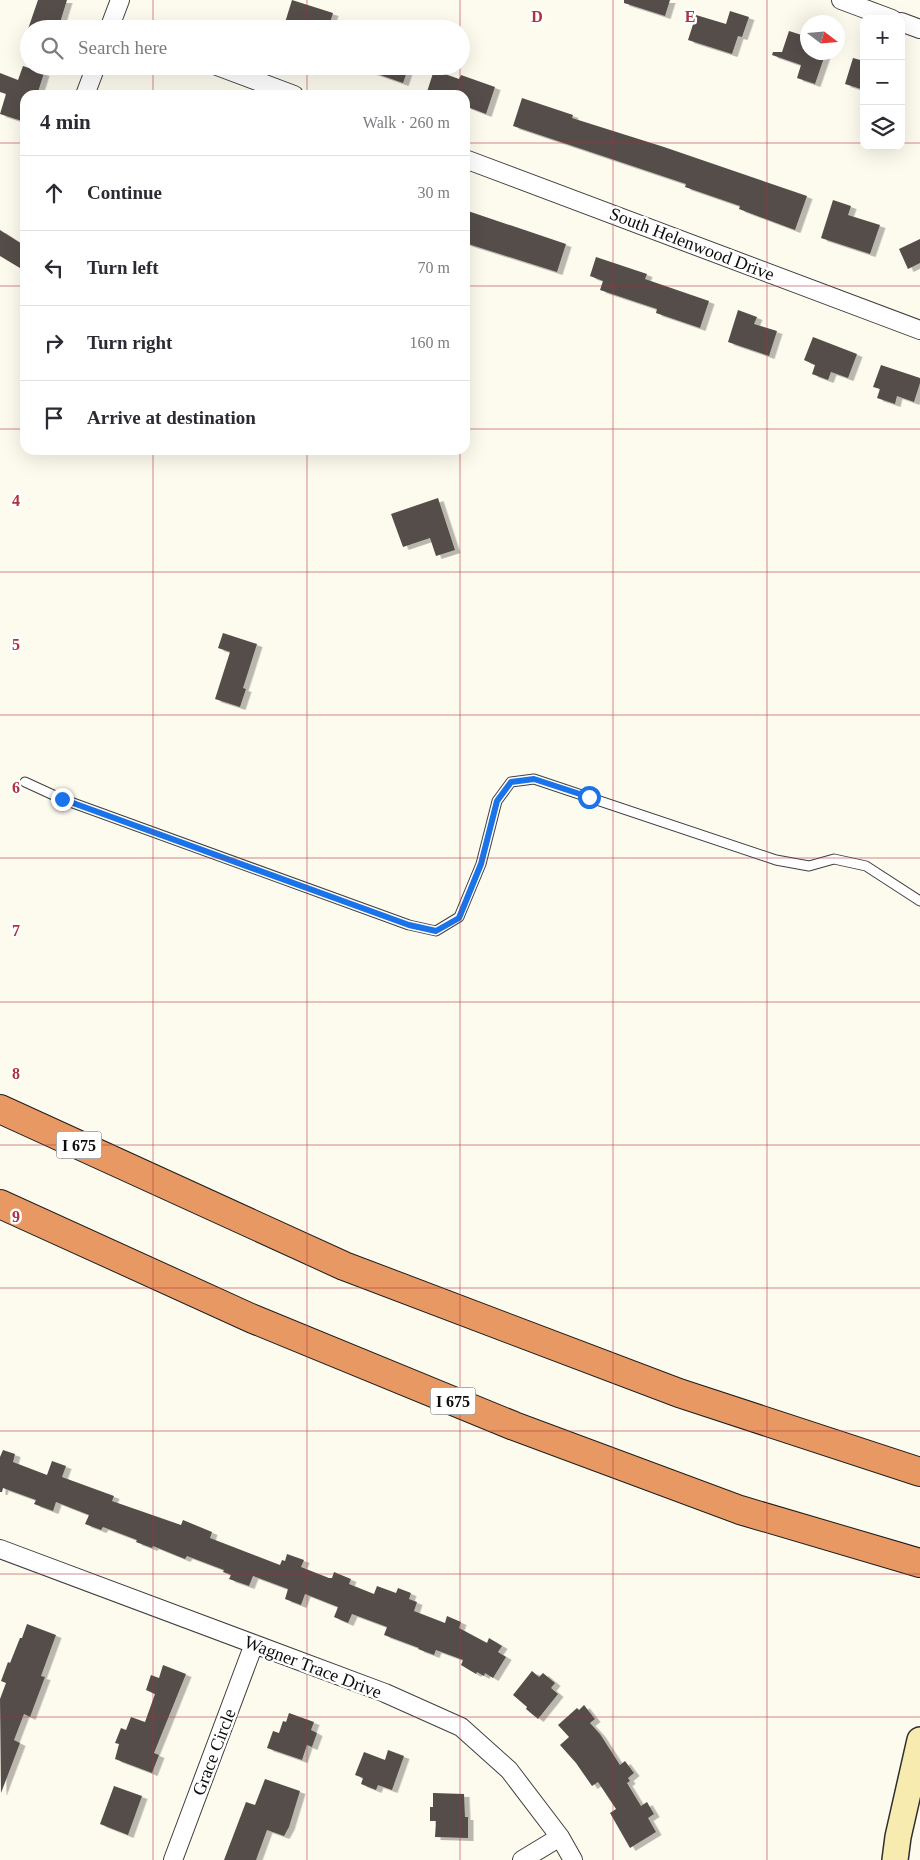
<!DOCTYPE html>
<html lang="en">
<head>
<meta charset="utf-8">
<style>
	:root { --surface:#fff; --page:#f2f2f3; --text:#2b2b33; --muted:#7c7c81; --line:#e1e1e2 }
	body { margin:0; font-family:"Times New Roman",serif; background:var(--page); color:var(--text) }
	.controls { position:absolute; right:15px; top:15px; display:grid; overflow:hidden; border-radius:10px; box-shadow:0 5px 20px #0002 }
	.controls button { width:45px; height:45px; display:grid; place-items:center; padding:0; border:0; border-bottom:1px solid var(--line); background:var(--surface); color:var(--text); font:25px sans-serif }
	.compass { position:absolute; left:800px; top:15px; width:45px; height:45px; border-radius:50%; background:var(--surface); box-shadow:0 5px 20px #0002; rotate:106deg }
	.stop { position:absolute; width:15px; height:15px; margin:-11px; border:4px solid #1a73e8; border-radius:50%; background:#fff }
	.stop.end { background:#1a73e8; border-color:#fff; box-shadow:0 1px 5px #0008 }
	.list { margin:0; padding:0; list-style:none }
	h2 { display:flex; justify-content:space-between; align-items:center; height:65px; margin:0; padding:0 20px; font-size:21px }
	h2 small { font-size:16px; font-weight:400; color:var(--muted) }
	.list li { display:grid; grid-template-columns:32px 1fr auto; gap:15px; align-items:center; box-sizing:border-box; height:75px; padding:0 20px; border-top:1px solid var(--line) }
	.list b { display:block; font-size:19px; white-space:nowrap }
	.list em { font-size:16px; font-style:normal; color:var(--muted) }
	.icon { flex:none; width:28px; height:28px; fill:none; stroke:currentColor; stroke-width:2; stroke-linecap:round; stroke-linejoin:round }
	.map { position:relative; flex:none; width:920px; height:1860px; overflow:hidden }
	.search { position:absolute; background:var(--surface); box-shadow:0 5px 20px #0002; left:20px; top:20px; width:450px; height:55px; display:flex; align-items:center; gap:12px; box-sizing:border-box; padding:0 18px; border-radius:28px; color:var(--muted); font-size:19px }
	.panel { position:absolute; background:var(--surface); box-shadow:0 5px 20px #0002; left:20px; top:90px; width:450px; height:365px; border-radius:15px }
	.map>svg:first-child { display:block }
	.building { fill:#554e4a; filter:url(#shadow) }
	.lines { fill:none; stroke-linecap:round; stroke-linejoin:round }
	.lane-casing { stroke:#404040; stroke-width:11 }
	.street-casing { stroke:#404040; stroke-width:20 }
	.secondary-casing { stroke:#2f2f2f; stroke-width:28 }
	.highway-casing { stroke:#1e1e1e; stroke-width:30 }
	.lane { stroke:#fff; stroke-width:9 }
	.street { stroke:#fff; stroke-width:18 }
	.secondary { stroke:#f7ebb0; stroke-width:25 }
	.highway { stroke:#e79863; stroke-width:28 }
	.route { stroke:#1a73e8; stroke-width:6 }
	.grid { fill:none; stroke:#b0323f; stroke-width:1; stroke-opacity:0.55 }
	.labels { text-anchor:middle; stroke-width:5; stroke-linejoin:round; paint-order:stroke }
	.shield { fill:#fff; stroke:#565656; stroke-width:1 }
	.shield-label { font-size:16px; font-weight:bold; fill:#0d0d0d }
	.street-label { font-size:18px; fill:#0d0d0d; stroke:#fff }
	.grid-label { font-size:16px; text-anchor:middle; font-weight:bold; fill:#b0323f; stroke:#fff; stroke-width:5; stroke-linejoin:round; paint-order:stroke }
</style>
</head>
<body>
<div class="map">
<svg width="920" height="1860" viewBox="0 0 920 1860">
	<defs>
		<filter id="shadow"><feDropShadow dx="5.5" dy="3" stdDeviation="0" flood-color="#0004"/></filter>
	</defs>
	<rect width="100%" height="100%" fill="#fdfaee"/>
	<path class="building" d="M38,0H67L58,29H28Z
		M292,0L333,13L328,29H283Z
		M624,0H670L665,16L624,3Z
		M730,11L749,17L742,37L738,36L732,54L688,40L696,15L726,24Z
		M789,31L808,37V52H826L815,84L797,78L801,65L772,55L773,52H782Z
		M853,58L864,61V90L845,84Z
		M23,66L44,73L37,95H25V122L0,114L6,94L0,92V73L18,80Z
		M360,66H409L403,83L360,68Z
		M434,70L459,79L461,75L495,87L486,114L465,106V95H426Z
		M522,98L573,115L572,118L664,147L807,196L795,230L739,209L740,206L685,187L686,184L513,126Z
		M833,200L851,206L848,215L880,225L870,254L821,238Z
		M465,210L566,244L557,272L465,243Z
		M0,230L25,246V271L0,256Z
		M920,239V263L908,269L899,249Z
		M596,257L647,274L645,279L709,301L700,328L656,313L657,309L600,290L603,281L590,276Z
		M738,310L757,317L754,324L777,331L769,356L728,342Z
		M813,337L857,354L848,378L831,372L828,380L812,374L815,365L804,360Z
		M881,365L920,378V383L914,402L897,396L895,404L877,398L880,389L873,387Z
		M438,498L455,550L436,556L430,538L403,547L391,514Z
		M223,633L257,644L243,688L246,689L240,707L215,699L230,652L218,648Z
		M3,1450L15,1454L13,1462L47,1475L52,1461L66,1466L62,1477L114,1496L112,1501L181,1525L183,1520L212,1532L210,1538L280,1565L282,1560L285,1561L287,1554L304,1560L301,1567L329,1578H332L334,1572L351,1579L349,1584L374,1594L377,1586L396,1593L398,1588L411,1593L409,1599L417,1602L414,1611L445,1623L447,1616L461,1622L459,1628L487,1643L489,1638L502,1646L498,1652L506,1657L493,1678L485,1673L484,1676L477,1672L476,1674L461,1665L463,1660L436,1650L434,1655L418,1649L419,1648L384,1635L387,1627L352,1614L348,1623L334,1617L338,1607L305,1594L301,1605L285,1599L288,1589L253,1576L249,1586L229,1579L231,1575L223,1572L224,1570L187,1556L185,1559L153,1546L152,1548L136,1542L137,1540L103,1527L101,1530L85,1524L89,1515L56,1502L53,1511L34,1504L36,1500L3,1488L2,1492H0V1457Z
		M27,1624L56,1635L41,1676L45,1677L30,1717L24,1714L14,1740L20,1743L1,1793L0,1699L6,1683L1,1681L8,1662L10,1663L20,1638H22Z
		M163,1665L186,1674L154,1753L159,1755L152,1773L115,1759L119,1744L115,1743L121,1728L126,1730L131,1717L145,1722L155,1694L146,1690L151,1675L159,1678Z
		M532,1671L539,1677L543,1673L555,1683L551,1688L558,1694L538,1719L526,1709L527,1707L513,1695Z
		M584,1705L595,1719L590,1723L600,1734L620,1765L625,1761L634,1773L628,1778L630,1781L627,1783L641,1806L647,1802L654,1814L648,1818L656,1832L630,1848L610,1813L616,1809L598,1782L592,1786L576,1763L560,1745L569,1737L558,1725L577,1708L579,1710Z
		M289,1713L314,1722L311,1730L317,1733L312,1747L307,1745L302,1760L267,1748L273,1731L279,1733L283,1721L286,1722Z
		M388,1750L404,1756L392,1790L378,1785L376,1790L361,1784L363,1778L355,1775L364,1752L385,1760Z
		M265,1779L300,1791L289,1827L284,1836L267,1830L256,1860H224L246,1802L255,1805Z
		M114,1786L142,1796L128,1835L100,1824Z
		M433,1793L464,1794L465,1817H468V1838L435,1837L436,1821H430V1807H433Z"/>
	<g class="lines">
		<defs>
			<path id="lane" d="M25,782L62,799L409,925L436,931L459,917L481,864L497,801L511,782L534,779L776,860L809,866L834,859L866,866L920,901"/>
			<path id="street" d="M841,0L892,19
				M901,22L920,29
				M109,29L120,0
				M217,66L294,95
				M85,95L96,66
				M465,159L920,330
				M0,1549L385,1693L461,1727L509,1770L560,1837L573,1860
				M173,1860L254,1644
				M522,1860L560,1837"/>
			<path id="secondary" d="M895,1860L898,1837L920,1740"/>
			<path id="highway" d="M0,1109L344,1266L679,1393L920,1472
				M0,1204L253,1319L514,1426L740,1510L920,1563"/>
		</defs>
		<use href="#lane" class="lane-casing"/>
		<use href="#street" class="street-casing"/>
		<use href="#secondary" class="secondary-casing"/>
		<use href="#highway" class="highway-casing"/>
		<use href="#lane" class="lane"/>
		<use href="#street" class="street"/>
		<use href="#secondary" class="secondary"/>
		<use href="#highway" class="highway"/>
	</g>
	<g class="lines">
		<path class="route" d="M62,799L409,925L436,931L459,918L481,864L497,801L511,782L534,779L589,797"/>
	</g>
	<path class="grid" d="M153,0V29M307,0V29M460,0V29M613,0V1860M767,0V1860M153,66V95M307,66V95M460,66V95M0,143H25M465,143H864M901,143H920M0,286H25M465,286H920M0,429H25M465,429H920M153,450V1860M307,450V1860M460,450V1860M0,572H920M0,715H920M0,858H920M0,1002H920M0,1145H920M0,1288H920M0,1431H920M0,1574H920M0,1717H920"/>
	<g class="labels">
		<g class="shield">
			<rect x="56.5" y="1131.5" width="45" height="27" rx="4"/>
			<rect x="430.5" y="1387.5" width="45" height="27" rx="4"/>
		</g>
		<g class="shield-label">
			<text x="79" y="1151">I 675</text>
			<text x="453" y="1407">I 675</text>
		</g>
		<g class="street-label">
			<text transform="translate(692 244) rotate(21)" y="6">South Helenwood Drive</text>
			<text transform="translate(313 1667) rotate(21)" y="6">Wagner Trace Drive</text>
			<text transform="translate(214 1752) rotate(-69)" y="6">Grace Circle</text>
		</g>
	</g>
	<g class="grid-label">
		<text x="537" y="22">D</text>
		<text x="690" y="22">E</text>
		<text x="16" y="506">4</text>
		<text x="16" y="650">5</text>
		<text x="16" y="793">6</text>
		<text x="16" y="936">7</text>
		<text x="16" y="1079">8</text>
		<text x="16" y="1222">9</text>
	</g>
</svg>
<div class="controls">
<button>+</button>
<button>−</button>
<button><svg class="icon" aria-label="layers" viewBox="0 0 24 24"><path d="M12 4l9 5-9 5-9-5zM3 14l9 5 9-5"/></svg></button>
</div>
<svg class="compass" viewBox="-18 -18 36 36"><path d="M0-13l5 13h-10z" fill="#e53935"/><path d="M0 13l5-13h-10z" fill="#7c7c81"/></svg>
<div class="stop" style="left:589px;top:797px"></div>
<div class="stop end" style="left:62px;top:799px"></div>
<div class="search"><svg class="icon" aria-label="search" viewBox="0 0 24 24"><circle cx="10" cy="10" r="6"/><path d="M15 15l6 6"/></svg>Search here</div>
<section class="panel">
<h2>4 min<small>Walk · 260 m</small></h2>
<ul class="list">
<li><svg class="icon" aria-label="ahead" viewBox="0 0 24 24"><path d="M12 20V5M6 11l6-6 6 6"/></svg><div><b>Continue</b></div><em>30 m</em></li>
<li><svg class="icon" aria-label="left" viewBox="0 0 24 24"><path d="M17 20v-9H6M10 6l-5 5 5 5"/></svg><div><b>Turn left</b></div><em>70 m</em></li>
<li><svg class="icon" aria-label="right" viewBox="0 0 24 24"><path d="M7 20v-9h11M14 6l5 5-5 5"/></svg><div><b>Turn right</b></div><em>160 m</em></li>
<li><svg class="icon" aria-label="arrive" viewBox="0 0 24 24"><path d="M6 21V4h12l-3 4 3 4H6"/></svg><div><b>Arrive at destination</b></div></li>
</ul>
</section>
</div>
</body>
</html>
